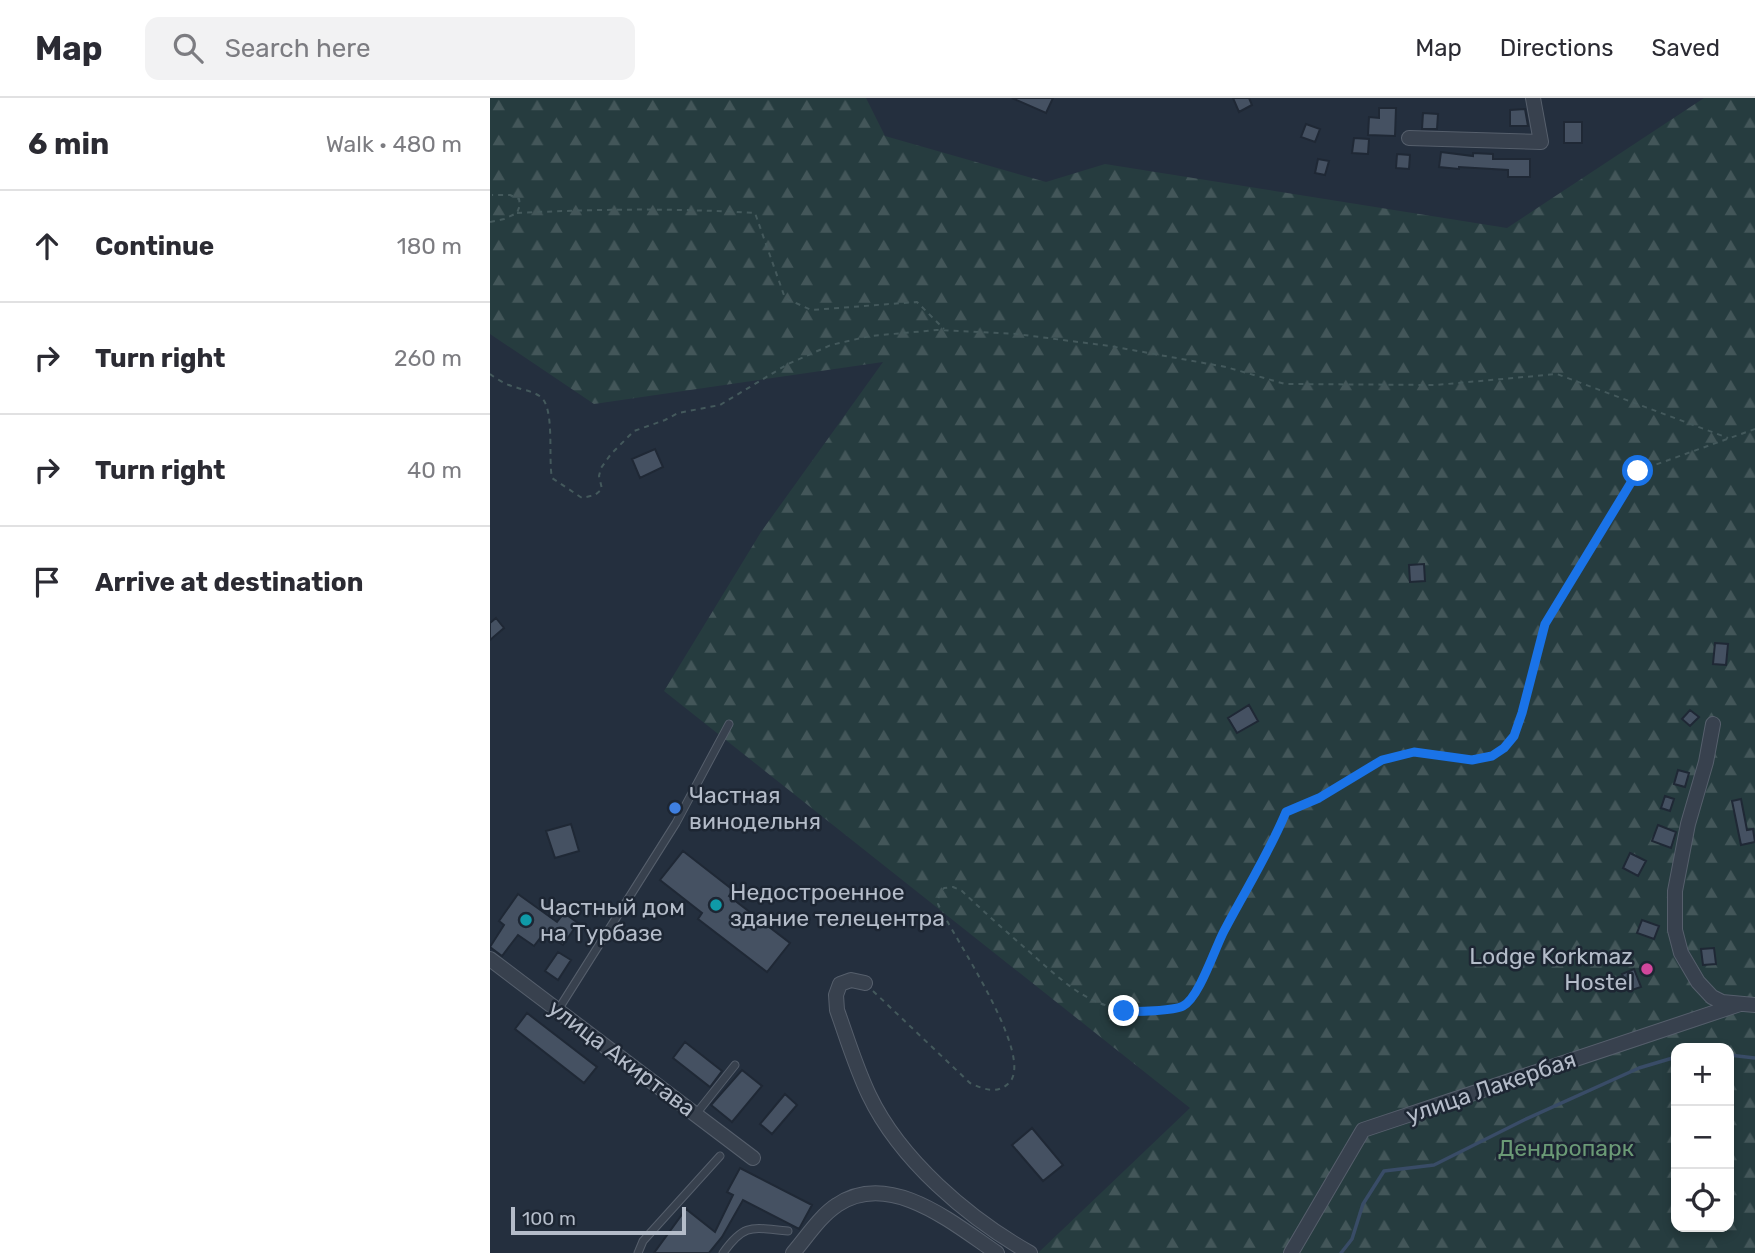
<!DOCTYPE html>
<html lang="en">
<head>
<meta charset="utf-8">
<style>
	:root { --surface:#fff; --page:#f2f2f3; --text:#2b2b33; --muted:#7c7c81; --line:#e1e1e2 }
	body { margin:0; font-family:Rubik,sans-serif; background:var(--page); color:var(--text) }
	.controls { position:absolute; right:21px; bottom:21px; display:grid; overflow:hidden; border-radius:14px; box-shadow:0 4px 10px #0003 }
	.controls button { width:63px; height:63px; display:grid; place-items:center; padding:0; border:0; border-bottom:2px solid var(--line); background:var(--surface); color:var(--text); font:35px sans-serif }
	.scale { position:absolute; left:21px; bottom:18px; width:175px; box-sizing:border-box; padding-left:7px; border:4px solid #b4bcc9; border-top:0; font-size:19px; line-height:24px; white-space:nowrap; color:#b4bcc9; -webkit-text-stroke:5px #1d2633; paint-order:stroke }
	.stop { position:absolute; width:21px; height:21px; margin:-16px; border:5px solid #1a73e8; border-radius:50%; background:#fff }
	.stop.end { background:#1a73e8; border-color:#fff; box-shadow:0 2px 7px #0008 }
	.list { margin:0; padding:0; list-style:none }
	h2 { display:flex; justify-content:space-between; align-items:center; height:91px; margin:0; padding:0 28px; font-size:30px }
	h2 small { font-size:23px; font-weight:400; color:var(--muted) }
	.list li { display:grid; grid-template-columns:46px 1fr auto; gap:21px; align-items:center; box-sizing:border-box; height:112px; padding:0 28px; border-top:2px solid var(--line) }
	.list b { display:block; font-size:26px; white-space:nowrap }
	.list em { font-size:23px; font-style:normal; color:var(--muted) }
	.icon { flex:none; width:38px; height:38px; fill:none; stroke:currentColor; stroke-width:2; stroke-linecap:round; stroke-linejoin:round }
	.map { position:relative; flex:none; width:1265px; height:1155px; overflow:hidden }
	header { display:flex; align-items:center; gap:42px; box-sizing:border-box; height:98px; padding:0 35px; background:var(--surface); border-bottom:2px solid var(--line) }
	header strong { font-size:33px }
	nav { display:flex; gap:38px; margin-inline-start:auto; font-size:24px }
	.search { width:490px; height:63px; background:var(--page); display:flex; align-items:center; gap:18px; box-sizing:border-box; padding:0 24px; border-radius:14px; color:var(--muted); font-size:26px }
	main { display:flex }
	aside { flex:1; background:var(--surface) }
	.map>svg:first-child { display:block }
	.forest { fill:url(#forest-firs); fill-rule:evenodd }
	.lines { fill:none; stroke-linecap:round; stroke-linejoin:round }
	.stream { stroke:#394c67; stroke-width:3.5 }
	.building { fill:#455162; stroke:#1f2835; stroke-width:2 }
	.service-casing { stroke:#565f6c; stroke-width:9 }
	.minor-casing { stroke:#565f6c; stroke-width:16 }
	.path { stroke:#44595c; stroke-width:2; stroke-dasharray:5 5; stroke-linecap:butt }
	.service { stroke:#38414e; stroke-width:7 }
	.minor { stroke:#38414e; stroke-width:14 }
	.route { stroke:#1a73e8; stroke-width:9 }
	.shop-dot { fill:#3f7fe0; stroke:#1d2633; stroke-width:2.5 }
	.culture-dot { fill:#0f9aa8; stroke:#1d2633; stroke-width:2.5 }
	.hotel-dot { fill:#d1479c; stroke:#1d2633; stroke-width:2.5 }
	.labels { text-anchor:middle; stroke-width:5; stroke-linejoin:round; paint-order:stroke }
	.poi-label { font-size:23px; fill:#b4bcc9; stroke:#1d2633; text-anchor:start }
	.street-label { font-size:23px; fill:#b4bcc9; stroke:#1d2633 }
	.park-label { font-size:23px; fill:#6b9a76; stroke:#1d2633 }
</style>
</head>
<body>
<header>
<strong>Map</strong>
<div class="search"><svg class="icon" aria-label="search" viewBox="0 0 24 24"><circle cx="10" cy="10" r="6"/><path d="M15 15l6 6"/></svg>Search here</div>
<nav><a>Map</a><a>Directions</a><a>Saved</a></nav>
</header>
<main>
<aside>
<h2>6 min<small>Walk · 480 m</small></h2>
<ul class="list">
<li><svg class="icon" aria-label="ahead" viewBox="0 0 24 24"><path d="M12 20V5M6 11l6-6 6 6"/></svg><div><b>Continue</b></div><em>180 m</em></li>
<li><svg class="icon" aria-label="right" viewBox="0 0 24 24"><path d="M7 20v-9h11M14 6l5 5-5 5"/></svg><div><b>Turn right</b></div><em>260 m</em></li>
<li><svg class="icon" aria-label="right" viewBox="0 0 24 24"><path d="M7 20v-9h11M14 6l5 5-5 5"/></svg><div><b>Turn right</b></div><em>40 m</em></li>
<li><svg class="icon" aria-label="arrive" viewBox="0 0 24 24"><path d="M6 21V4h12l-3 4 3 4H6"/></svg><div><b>Arrive at destination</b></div></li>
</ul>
</aside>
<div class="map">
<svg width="1265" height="1155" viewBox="0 0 1265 1155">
	<defs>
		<pattern id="forest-firs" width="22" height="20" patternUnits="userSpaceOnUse" patternTransform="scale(1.75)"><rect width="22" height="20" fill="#263c3f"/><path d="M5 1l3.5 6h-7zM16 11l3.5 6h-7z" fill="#435659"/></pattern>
	</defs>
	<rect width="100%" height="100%" fill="#242f3e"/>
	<path class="forest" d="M0,0H376L395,38L556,84L615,66L1017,130L1214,0H1265V1155H548L700,1010L174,593L271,434L393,264L104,306L0,236ZM1186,950H1239V1129H1186Z"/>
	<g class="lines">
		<path class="stream" d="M1239,957L1265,960
			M851,1155L862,1141L873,1106L894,1073L944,1067L1034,1022L1149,970L1186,959"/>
	</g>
	<path class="building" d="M522,0H563L556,15Z
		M743,0H759L762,7L749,14Z
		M889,10H906L905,38L878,37L879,19L889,20Z
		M1035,11L1038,28H1020V12Z
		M933,15L948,16L947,31H932Z
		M1074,24H1092V45H1074Z
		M816,26L830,31L825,44L811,39Z
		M864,40L879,41L878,56L862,55Z
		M951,54L983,58V55L1003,56V61H1040V79H1018V72L969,69V71L949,69Z
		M907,56L920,57L919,71L906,70Z
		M828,61L839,63L835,77L825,75Z
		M165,351L173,369L150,380L142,361Z
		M934,466L935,483L920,484L919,467Z
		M6,520L14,530L0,542V525Z
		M1225,545L1238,546L1236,567L1223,566Z
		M759,607L768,623L747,635L738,620Z
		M1200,612L1209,619L1200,628L1192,621Z
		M1188,672L1199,675L1195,689L1184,686Z
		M1175,698L1184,701L1180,713L1171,710Z
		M1251,701L1257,732L1263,731L1265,744L1251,747L1242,703Z
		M81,726L89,753L65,760L56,733Z
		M1168,727L1186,734L1181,750L1162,743Z
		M193,753L243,792L239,798L300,845L277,874L208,821L212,815L170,782Z
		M1140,755L1156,763L1148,778L1133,770Z
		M28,796L67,824L74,815L88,825L73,847L54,835L44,848L28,837L12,858L0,849L14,827L9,823Z
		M1152,822L1169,828L1164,841L1147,835Z
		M1224,850L1226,866L1213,867L1211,851Z
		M68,854L81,862L68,882L55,873Z
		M1144,871L1151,889L1139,893L1132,876Z
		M37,915L107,969L94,985L25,931Z
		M195,944L232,973L220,989L183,960Z
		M252,972L272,988L242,1024L221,1007Z
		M295,996L307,1007L282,1036L270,1026Z
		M542,1030L573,1067L553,1083L522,1047Z
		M250,1070L322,1107L309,1131L253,1102L232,1139L219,1155H164L196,1111L225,1134L243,1097L237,1094Z"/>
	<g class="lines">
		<defs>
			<path id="service" d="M68,912L186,725L239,626
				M206,1016L245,967
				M148,1155L153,1143L230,1058
				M233,1155C255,1124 263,1130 298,1133"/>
			<path id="minor" d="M919,40L1051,44L1043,0
				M1223,626L1216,664L1198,726L1185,793V832L1191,855L1208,884L1222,899L1232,904L1265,907
				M0,861L263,1060
				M375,885L361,882L350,886L346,897L347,912C357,940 366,970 379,997C410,1062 478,1120 540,1155
				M303,1155C316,1140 330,1118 347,1107C400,1071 464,1126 507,1155
				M801,1155L873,1032L1250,906"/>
		</defs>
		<use href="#service" class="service-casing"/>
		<use href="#minor" class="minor-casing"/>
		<path class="path" d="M27,115C108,111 184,110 265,115L295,200L321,212L427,204L454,231
			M0,124L14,121L27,115L30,107L29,101L20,97H2
			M0,276C7,281 16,287 25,289C33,292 43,293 51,299C65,311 58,361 62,380L92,400L105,397L112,391L109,378L111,370L121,356L144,333L175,322L188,315L230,307L298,266L341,247L380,238L447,232L526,236L620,248L736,269L795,286L946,287L1067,276L1238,340
			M383,893L480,985C493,991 507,997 519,985C546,958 462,837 448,806L449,797L454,790L463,789L472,793C495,815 519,836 543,857C583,893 612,919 669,911C678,910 688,911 695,906C712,895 724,855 732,836C752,795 778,756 796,714L829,700L892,662L924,654L982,662L1002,658L1014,650L1024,638L1032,615L1056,526L1148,373L1265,331"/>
		<use href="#service" class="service"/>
		<use href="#minor" class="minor"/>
	</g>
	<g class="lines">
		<path class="route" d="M634,913C646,914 683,913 693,908C709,900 725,850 734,833C755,793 779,755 796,714L829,700L892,662L924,654L982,662L1002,658L1014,650L1024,638L1032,615L1055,526L1148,373"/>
	</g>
	<circle class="shop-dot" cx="185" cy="710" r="7"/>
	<g class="culture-dot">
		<circle cx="226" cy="807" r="7"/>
		<circle cx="36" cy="822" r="7"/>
	</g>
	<circle class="hotel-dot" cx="1157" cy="871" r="7"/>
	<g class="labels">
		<g class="poi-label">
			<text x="199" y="705">Частная<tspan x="199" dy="26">винодельня</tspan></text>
			<text x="240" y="802">Недостроенное<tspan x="240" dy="26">здание телецентра</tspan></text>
			<text x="50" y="817">Частный дом<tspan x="50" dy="26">на Турбазе</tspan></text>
			<text x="1143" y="866" text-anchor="end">Lodge Korkmaz<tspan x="1143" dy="26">Hostel</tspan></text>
		</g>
		<g class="street-label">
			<text transform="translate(132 960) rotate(37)" y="8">улица Акиртава</text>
			<text transform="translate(1001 989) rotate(-19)" y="8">улица Лакербая</text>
		</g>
		<g class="park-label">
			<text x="1076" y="1058">Дендропарк</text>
		</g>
	</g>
</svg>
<div class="controls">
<button>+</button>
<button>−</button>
<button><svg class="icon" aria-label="locate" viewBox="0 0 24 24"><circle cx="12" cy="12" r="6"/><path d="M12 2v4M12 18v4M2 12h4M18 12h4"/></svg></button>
</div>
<div class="scale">100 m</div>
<div class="stop" style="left:1148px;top:373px"></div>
<div class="stop end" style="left:634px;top:913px"></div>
</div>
</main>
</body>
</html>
